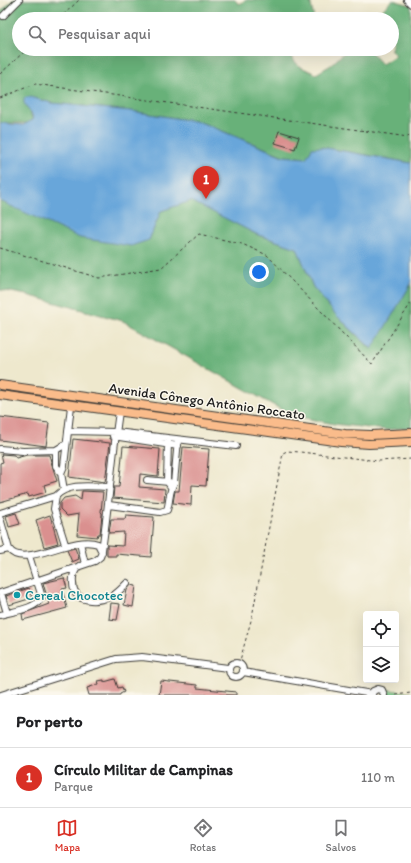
<!DOCTYPE html>
<html lang="pt">
<head>
<meta charset="utf-8">
<style>
	:root { --surface:#fff; --page:#f6f6f6; --text:#202124; --muted:#757577; --line:#e0e0e0; --accent:#d93025 }
	body { margin:0; font-family:Itim,sans-serif; background:var(--page); color:var(--text) }
	.controls { position:absolute; right:12px; bottom:12px; display:grid; overflow:hidden; border-radius:4px; box-shadow:0 4px 16px #0002 }
	.controls button { width:36px; height:36px; display:grid; place-items:center; padding:0; border:0; border-bottom:1px solid var(--line); background:var(--surface); color:var(--text); font:20px sans-serif }
	.you { position:absolute; left:259px; top:272px; width:14px; height:14px; margin:-10px; border:3px solid #fff; border-radius:50%; background:#1a73e8; box-shadow:0 0 0 6px #1a73e833 }
	.badge { display:grid; place-items:center; width:26px; height:26px; border-radius:50%; background:var(--accent); color:#fff; font-size:13px; font-weight:700 }
	.pin { position:absolute; translate:-50% -33px; filter:drop-shadow(0 1px 2px #0008) }
	.pin::after { content:''; position:absolute; top:21px; width:14px; height:12px; background:inherit; clip-path:polygon(0 0,100% 0,50% 100%) }
	.list { margin:0; padding:0; list-style:none }
	h2 { display:flex; justify-content:space-between; align-items:center; height:52px; margin:0; padding:0 16px; font-size:17px }
	h2 small { font-size:13px; font-weight:400; color:var(--muted) }
	.list li { display:grid; grid-template-columns:26px 1fr auto; gap:12px; align-items:center; box-sizing:border-box; height:60px; padding:0 16px; border-top:1px solid var(--line) }
	.list b { display:block; font-size:15px; white-space:nowrap }
	.list p { margin:0; font-size:13px; white-space:nowrap; color:var(--muted) }
	.list em { font-size:13px; font-style:normal; color:var(--muted) }
	.icon { flex:none; width:22px; height:22px; fill:none; stroke:currentColor; stroke-width:2; stroke-linecap:round; stroke-linejoin:round }
	.map { position:relative; flex:none; width:411px; height:695px; overflow:hidden }
	.search { position:absolute; background:var(--surface); box-shadow:0 4px 16px #0002; left:12px; right:12px; top:12px; height:44px; display:flex; align-items:center; gap:10px; box-sizing:border-box; padding:0 14px; border-radius:22px; color:var(--muted); font-size:15px }
	.sheet { height:112px; background:var(--surface) }
	nav { display:flex; justify-content:space-around; align-items:center; box-sizing:border-box; height:56px; border-top:1px solid var(--line); background:var(--surface); font-size:11px; color:var(--muted) }
	nav a { display:grid; justify-items:center; gap:2px }
	nav .on { color:var(--accent) }
	.map>svg:first-child { display:block }
	.green { fill:#7fce8e; stroke:#4e7555 }
	.forest { fill:#67b179; stroke:#42664a }
	.water { fill:#68a6da; stroke:#42617b }
	.building { fill:#da908f }
	.lines { fill:none; stroke-linecap:round; stroke-linejoin:round }
	.minor-casing { stroke:#3c3b37; stroke-width:8 }
	.major-casing { stroke:#3c3b37; stroke-width:10 }
	.path { stroke:#3c3b37; stroke-width:1; stroke-dasharray:3 3; stroke-linecap:butt }
	.minor { stroke:#fff; stroke-width:6 }
	.major { stroke:#fabc8b; stroke-width:8 }
	.culture-dot { fill:#0f9aa8; stroke:#fbf7ec; stroke-width:1.5 }
	.labels { text-anchor:middle; stroke-width:3; stroke-linejoin:round; paint-order:stroke }
	.street-label { font-size:14px; fill:#1c1c1c; stroke:#fbf7ec }
	.culture-label { font-size:14px; fill:#0d838f; stroke:#fbf7ec; text-anchor:start }
</style>
</head>
<body>
<div class="map">
<svg width="411" height="695" viewBox="0 0 411 695">
	<rect width="100%" height="100%" fill="#fbf7ec"/>
	<filter id="ink" filterUnits="userSpaceOnUse"><feTurbulence type="fractalNoise" baseFrequency=".025" numOctaves="2"/><feDisplacementMap in="SourceGraphic" scale="8" xChannelSelector="R" yChannelSelector="G"/><feConvolveMatrix kernelMatrix="1 2 1 2 8 2 1 2 1" color-interpolation-filters="sRGB"/></filter>
	<filter id="wash" filterUnits="userSpaceOnUse"><feTurbulence type="fractalNoise" baseFrequency=".012" numOctaves="4" result="noise"/><feDisplacementMap in="SourceGraphic" scale="16" xChannelSelector="R" yChannelSelector="G"/><feGaussianBlur stdDeviation="0.9" result="paint"/><feColorMatrix in="noise" values="0 0 0 0 0 0 0 0 0 0 0 0 0 0 0 0 0 1.4 0 .05"/><feComposite in="paint" operator="in"/></filter>
	<g filter="url(#wash)">
		<rect width="100%" height="100%" fill="#eee8cd"/>
		<path class="green" d="M382,689L411,693V695H385Z"/>
		<path class="forest" d="M13,0H235L239,4L246,0H310L314,19H19V49H284L299,66L316,74L331,65L348,49H368L382,64L396,55L390,49H392V19H374L392,0L411,5V163L321,147L307,158L284,156L200,122L131,111L52,103L33,98L27,106L33,120L29,123H0V12Z
			M191,200L256,234L297,248L313,287L336,315L371,349L411,284V427L387,430L334,424L291,415L123,321L27,295L0,290V201L33,215L149,240L161,211Z"/>
		<path class="water" d="M30,97L52,103L131,111L200,122L283,156L306,158L312,148L321,147L411,163V284L372,349L336,315L313,287L297,248L256,234L191,201L161,211L149,240L131,246L80,238L0,201V123L23,125L33,120L32,115L24,103V98Z"/>
		<g id="blocks">
			<path class="building" d="M279,131L299,137L295,149L275,143Z
				M0,417L49,423L46,446L0,440Z
				M73,439L110,443L105,482L69,477Z
				M123,446L160,449L158,476L140,474L139,487L165,489L164,502L113,498L114,487H119Z
				M183,447L209,449L206,486L192,485L191,505L173,503L175,491H179Z
				M1,454L14,455L16,458L27,455H49L57,481L44,485L46,492L29,497L28,494L0,502V463L3,462Z
				M82,491L103,492L101,512L102,513V515L100,534H98L97,537L77,535L79,514L67,516L60,509V503L64,498L75,496L81,500Z
				M16,513L20,524L9,527L6,516Z
				M50,515L58,543L44,547L36,520Z
				M126,515L154,517L151,557L116,554V556H107V545L123,546L124,532L109,533L111,519H125Z
				M75,548L79,559L72,562L67,550Z
				M64,578L67,588L62,589L67,608L23,620L22,614L49,604L43,583Z
				M131,585L136,586L133,607L124,605L127,590Z
				M29,588L32,598L9,605L6,596Z
				M111,603L120,604L117,620L109,619Z
				M115,679L118,688L122,687L124,692L120,694V695H89L87,688L99,684L98,681L104,680V682Z
				M161,681L197,685V688L236,692V695H159Z"/>
		</g>
	</g>
	<g filter="url(#ink)">
		<use href="#blocks" fill-opacity="0" stroke="#3c3b37" stroke-width="1"/>
		<g class="lines">
			<defs>
				<path id="minor" d="M407,0L411,4
					M3,16L19,0
					M68,431L116,432L236,446
					M113,436L178,446
					M168,442L167,481L171,487
					M0,449L23,451L56,450
					M61,473L56,466V450L66,444
					M147,480L169,482
					M64,490L61,473L64,466L71,406
					M109,505L160,512L167,510C170,501 169,490 174,483L178,440
					M0,513L56,496
					M0,518L9,549L0,551
					M80,543L85,564
					M65,544L54,509L56,496C69,482 93,487 110,487
					M102,550C109,504 112,458 119,412
					M79,566C74,571 72,576 73,583C73,604 98,602 112,596C118,593 122,588 127,583
					M0,593L95,561L100,557L102,552L98,544C72,534 23,570 9,549
					M1,593L7,613
					M0,615C13,611 35,610 42,597L29,556
					M229 670a7 7 0 1 1 14 0a7 7 0 1 1-14 0Z
					M243,672L372,694
					M1,695L116,659L142,657L228,668
					M372,695L373,691L378,689L382,690L384,695"/>
				<path id="major" d="M0,385L345,434L371,435L411,433
					M0,395L341,442L369,444L411,442"/>
			</defs>
			<use href="#minor" class="minor-casing"/>
			<use href="#major" class="major-casing"/>
			<path class="path" d="M59,19L79,0
				M0,74L27,49
				M0,98L35,84L408,137L411,134
				M0,248L99,278L161,268L199,234L242,244L267,255L372,364L411,303
				M239,664L252,617L283,453L287,451L300,452L379,461L411,459
				M395,695L411,693"/>
			<use href="#minor" class="minor"/>
			<use href="#major" class="major"/>
		</g>
	</g>
	<circle class="culture-dot" cx="17" cy="595" r="4"/>
	<g class="labels">
		<g class="street-label">
			<text transform="translate(207 401) rotate(8)" y="5">Avenida Cônego Antônio Roccato</text>
		</g>
		<g class="culture-label">
			<text x="25" y="600">Cereal Chocotec</text>
		</g>
	</g>
</svg>
<div class="controls">
<button><svg class="icon" aria-label="locate" viewBox="0 0 24 24"><circle cx="12" cy="12" r="6"/><path d="M12 2v4M12 18v4M2 12h4M18 12h4"/></svg></button>
<button><svg class="icon" aria-label="layers" viewBox="0 0 24 24"><path d="M12 4l9 5-9 5-9-5zM3 14l9 5 9-5"/></svg></button>
</div>
<div class="you"></div>
<div class="pin badge" style="left:206px;top:199px">1</div>
<div class="search"><svg class="icon" aria-label="search" viewBox="0 0 24 24"><circle cx="10" cy="10" r="6"/><path d="M15 15l6 6"/></svg>Pesquisar aqui</div>
</div>
<section class="sheet">
<h2>Por perto<small></small></h2>
<ul class="list">
<li><span class="badge">1</span><div><b>Círculo Militar de Campinas</b><p>Parque</p></div><em>110 m</em></li>
</ul>
</section>
<nav>
<a class="on"><svg class="icon" aria-label="map" viewBox="0 0 24 24"><path d="M3 6l6-2 6 2 6-2v14l-6 2-6-2-6 2zM9 4v14M15 6v14"/></svg>Mapa</a>
<a><svg class="icon" aria-label="directions" viewBox="0 0 24 24"><path d="M12 3l9 9-9 9-9-9zM9 14v-3h6M13 9l2 2-2 2"/></svg>Rotas</a>
<a><svg class="icon" aria-label="saved" viewBox="0 0 24 24"><path d="M7 4h10v16l-5-4-5 4z"/></svg>Salvos</a>
</nav>
</body>
</html>
